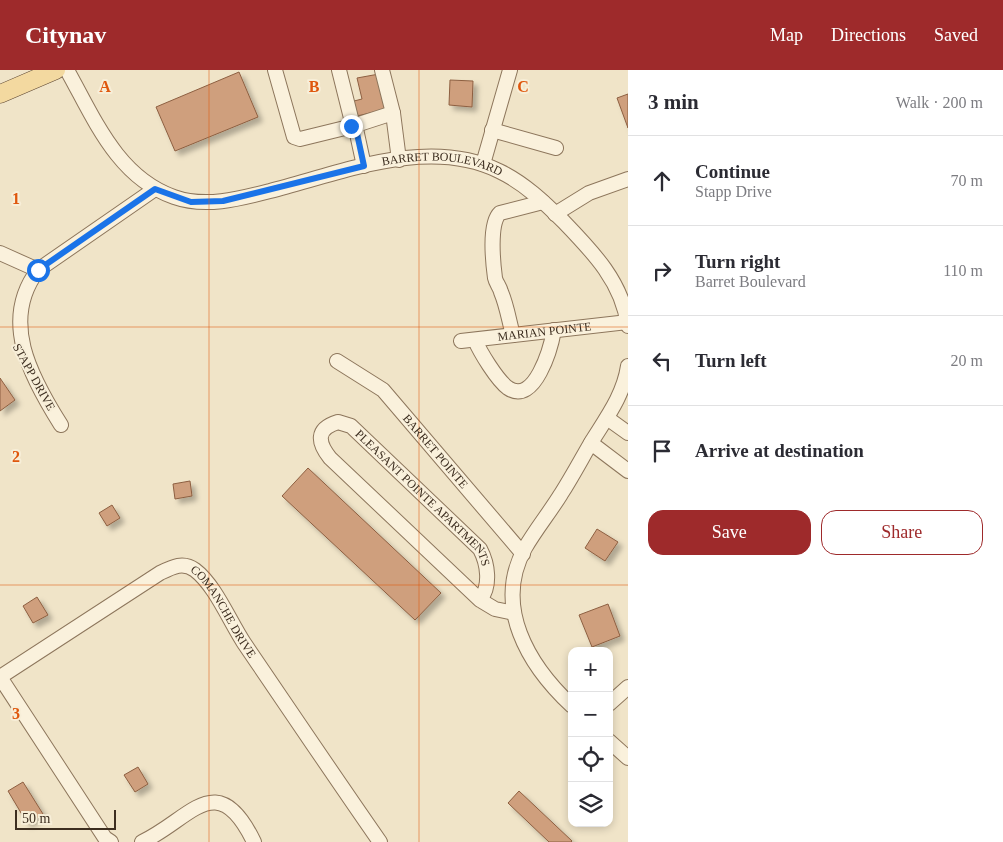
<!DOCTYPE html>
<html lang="en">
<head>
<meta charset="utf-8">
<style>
	:root { --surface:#fff; --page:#f7f7f7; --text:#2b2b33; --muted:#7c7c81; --line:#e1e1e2; --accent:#9e2a2b }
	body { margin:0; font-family:"Times New Roman",serif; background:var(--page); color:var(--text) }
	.controls { position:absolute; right:15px; bottom:15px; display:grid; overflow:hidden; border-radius:10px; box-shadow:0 2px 8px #0003 }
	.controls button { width:45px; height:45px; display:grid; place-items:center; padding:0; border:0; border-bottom:1px solid var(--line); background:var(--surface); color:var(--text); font:25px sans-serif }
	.scale { position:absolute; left:15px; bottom:12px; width:101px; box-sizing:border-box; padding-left:5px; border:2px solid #3d2e20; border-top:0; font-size:14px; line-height:18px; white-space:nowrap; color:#3d2e20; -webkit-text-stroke:4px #f7eed8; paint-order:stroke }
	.stop { position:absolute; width:15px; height:15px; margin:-11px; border:4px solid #1a73e8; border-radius:50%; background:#fff }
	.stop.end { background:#1a73e8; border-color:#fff; box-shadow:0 1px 5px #0008 }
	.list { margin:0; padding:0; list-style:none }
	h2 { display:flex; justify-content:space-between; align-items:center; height:65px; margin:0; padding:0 20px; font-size:21px }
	h2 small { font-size:16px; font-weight:400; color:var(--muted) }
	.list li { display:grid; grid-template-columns:32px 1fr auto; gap:15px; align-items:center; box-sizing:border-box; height:90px; padding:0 20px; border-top:1px solid var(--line) }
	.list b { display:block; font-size:19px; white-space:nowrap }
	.list p { margin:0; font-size:16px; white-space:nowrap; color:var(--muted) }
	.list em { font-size:16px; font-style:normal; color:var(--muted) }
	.actions { display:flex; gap:10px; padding:15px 20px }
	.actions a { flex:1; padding:11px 0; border:1px solid var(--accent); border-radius:15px; text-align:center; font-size:18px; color:var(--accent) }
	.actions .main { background:var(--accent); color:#fff }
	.icon { flex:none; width:28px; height:28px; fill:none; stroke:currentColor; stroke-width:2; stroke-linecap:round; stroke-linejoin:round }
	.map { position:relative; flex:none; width:628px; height:772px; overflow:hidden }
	header { display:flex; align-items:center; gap:30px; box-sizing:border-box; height:70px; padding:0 25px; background:var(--accent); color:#fff }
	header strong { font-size:24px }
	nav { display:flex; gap:28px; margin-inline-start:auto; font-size:18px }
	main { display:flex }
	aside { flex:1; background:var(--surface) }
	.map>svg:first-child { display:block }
	.building { fill:#cf9f7d; stroke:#8d5f41; filter:url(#shadow) }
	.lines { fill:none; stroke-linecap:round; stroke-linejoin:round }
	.minor-casing { stroke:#8d765c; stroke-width:16 }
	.major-casing { stroke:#5b4430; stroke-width:19 }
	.minor { stroke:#faf1dc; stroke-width:14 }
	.major { stroke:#f3d9a0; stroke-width:18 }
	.route { stroke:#1a73e8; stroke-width:6 }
	.grid { fill:none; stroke:#df570d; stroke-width:1; stroke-opacity:0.55 }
	.labels { text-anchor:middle; stroke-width:4; stroke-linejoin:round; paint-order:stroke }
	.street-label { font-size:12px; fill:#3d2e20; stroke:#f7eed8 }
	.grid-label { font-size:16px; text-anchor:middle; font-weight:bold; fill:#df570d; stroke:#f7eed8; stroke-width:4; stroke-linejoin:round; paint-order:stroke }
</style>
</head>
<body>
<header>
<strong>Citynav</strong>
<nav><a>Map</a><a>Directions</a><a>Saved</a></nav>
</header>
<main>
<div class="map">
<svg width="628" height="772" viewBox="0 0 628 772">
	<defs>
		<filter id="shadow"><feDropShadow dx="4.5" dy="4.5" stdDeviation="2.5" flood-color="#0004"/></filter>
	</defs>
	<rect width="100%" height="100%" fill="#f0e4c8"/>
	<path class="building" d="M239,2L258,47L175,81L156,37Z
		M379,4L387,39L357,46L354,31L362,29L357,8Z
		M450,10L473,11L472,37L449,35Z
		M628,24V58L617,28Z
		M0,308L15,330L0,341Z
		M308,398L441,523L415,550L282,426Z
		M190,411L192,426L175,429L173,414Z
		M112,435L120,448L107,456L99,443Z
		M597,459L618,472L605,491L585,478Z
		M37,527L48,545L33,553L23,536Z
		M608,534L620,566L592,577L579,545Z
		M138,697L148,714L135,722L124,705Z
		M23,712L43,744L27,753L8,721Z
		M519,721L572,771L571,772H549L508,733Z"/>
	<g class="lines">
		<defs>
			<g id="minor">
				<path id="s1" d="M67,0C94,48 117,107 174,127C205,138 239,129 270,121C341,103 428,66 499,101C524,113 544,132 564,152C593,182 623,213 628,256"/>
				<path d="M275,0L294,67L300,69L353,56L356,59L364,96"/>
				<path d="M339,0L353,56L393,43"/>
				<path d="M382,0L393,43L399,90"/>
				<path d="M492,60L556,78"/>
				<path d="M483,94L510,0"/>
				<path d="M555,144L589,123L628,109"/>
				<path d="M0,183L38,200"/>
				<path d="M513,265C509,251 507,236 501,222C500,217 496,213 495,208C493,193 489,153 500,143L543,132"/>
				<path d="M475,270C480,282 497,310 508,318C535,336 551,277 554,260"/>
				<path id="s2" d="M461,271L628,252"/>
				<path id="s3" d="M337,291L383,320L523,484"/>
				<path d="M607,348L628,363"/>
				<path d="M61,355C30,306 0,250 38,200L155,119"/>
				<path d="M591,373L628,401"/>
				<path id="s4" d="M480,530L330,388C318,373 315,359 338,352L351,356L480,479C488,494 491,516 480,530L495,539L514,543"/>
				<path id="s5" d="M0,607L160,503C172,497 183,491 195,500C215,515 230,552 244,573C289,639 334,706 380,772"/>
				<path d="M0,607L105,768L111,772"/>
				<path d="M609,634L628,617"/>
				<path d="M572,636C528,595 493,536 525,478C536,459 550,442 561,424C572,407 582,388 592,371C607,347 624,324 628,296"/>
				<path d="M609,671L628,688"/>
				<path d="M142,772C191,749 217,696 254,772"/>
			</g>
			<path id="major" d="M0,24L56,0"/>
		</defs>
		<use href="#minor" class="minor-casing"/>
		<use href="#major" class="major-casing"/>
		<use href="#minor" class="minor"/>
		<use href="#major" class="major"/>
	</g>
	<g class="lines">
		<path class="route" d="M38,200L155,119L191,132L223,131L364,96L356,59L351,56"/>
	</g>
	<path class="grid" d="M209,0V772M419,0V772M0,257H628M0,515H628"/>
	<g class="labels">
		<g class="street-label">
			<text dy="4" stroke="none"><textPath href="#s1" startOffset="445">BARRET BOULEVARD</textPath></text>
			<text dy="4" stroke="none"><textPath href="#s2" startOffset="84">MARIAN POINTE</textPath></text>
			<text transform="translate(34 307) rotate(61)" y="4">STAPP DRIVE</text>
			<text dy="4" stroke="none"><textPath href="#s3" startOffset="135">BARRET POINTE</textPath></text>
			<text dy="4" stroke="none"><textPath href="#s4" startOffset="370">PLEASANT POINTE APARTMENTS</textPath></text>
			<text dy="4" stroke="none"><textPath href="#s5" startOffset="279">COMANCHE DRIVE</textPath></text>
		</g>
	</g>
	<g class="grid-label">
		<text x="105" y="22">A</text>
		<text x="314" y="22">B</text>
		<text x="523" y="22">C</text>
		<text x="16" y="134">1</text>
		<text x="16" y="392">2</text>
		<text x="16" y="649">3</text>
	</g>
</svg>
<div class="controls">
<button>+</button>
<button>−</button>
<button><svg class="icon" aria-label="locate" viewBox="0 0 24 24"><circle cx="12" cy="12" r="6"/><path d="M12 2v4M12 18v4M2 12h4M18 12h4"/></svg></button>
<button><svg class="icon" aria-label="layers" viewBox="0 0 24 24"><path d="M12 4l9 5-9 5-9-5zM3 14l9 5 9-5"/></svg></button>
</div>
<div class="scale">50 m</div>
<div class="stop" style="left:38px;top:200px"></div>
<div class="stop end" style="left:351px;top:56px"></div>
</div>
<aside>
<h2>3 min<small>Walk · 200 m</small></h2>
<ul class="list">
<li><svg class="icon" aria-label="ahead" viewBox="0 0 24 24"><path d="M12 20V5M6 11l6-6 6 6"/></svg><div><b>Continue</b><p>Stapp Drive</p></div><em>70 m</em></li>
<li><svg class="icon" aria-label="right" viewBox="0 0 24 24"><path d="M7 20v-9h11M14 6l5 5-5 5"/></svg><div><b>Turn right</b><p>Barret Boulevard</p></div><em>110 m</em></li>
<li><svg class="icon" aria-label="left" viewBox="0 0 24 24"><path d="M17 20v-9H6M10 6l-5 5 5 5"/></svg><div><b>Turn left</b></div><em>20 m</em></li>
<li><svg class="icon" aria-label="arrive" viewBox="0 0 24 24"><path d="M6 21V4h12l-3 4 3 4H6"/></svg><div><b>Arrive at destination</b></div></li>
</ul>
<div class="actions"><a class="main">Save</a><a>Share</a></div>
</aside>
</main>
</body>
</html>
